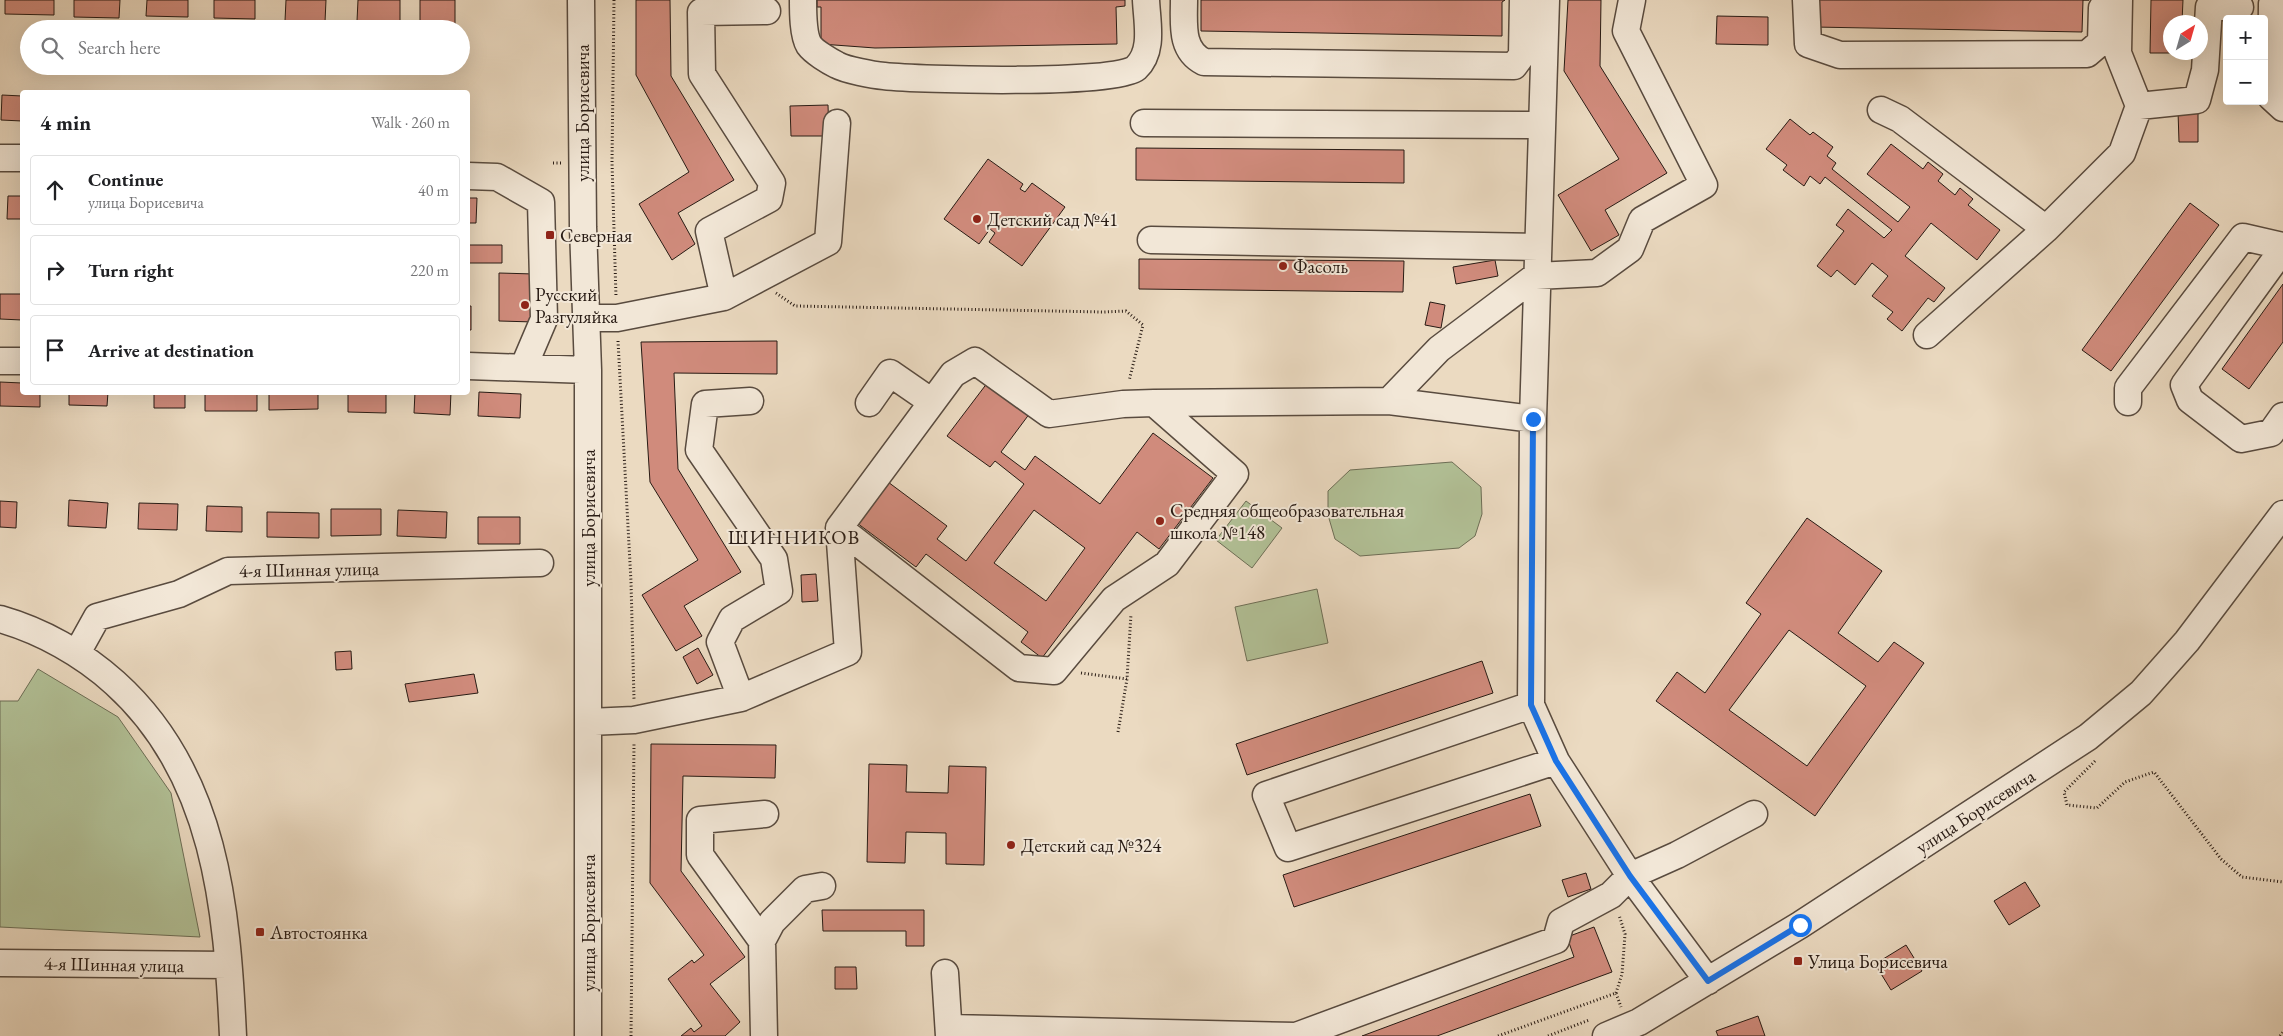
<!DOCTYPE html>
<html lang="en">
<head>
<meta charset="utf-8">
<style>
	:root { --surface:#fff; --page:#f6f6f6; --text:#202124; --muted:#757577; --line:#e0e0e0 }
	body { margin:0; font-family:"EB Garamond",serif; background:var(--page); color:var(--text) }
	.controls { position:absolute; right:15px; top:15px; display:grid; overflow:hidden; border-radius:5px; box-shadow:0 5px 20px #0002 }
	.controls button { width:45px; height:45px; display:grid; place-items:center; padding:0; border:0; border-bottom:1px solid var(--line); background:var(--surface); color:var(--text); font:25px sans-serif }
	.compass { position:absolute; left:2163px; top:15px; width:45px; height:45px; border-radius:50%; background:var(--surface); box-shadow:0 5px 20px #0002; rotate:37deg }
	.stop { position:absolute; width:15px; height:15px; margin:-11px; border:4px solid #1a73e8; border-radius:50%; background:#fff }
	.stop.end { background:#1a73e8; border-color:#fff; box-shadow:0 1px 5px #0008 }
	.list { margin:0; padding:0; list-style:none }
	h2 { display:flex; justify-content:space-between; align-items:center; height:65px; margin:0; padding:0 20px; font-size:21px }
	h2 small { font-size:16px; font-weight:400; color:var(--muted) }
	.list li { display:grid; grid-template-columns:32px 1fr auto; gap:15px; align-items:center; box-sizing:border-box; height:70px; margin:0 10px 10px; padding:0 10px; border:1px solid var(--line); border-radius:5px }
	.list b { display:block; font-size:19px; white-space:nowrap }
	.list p { margin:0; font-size:16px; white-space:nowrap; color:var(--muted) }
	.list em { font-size:16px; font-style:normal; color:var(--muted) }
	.icon { flex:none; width:28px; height:28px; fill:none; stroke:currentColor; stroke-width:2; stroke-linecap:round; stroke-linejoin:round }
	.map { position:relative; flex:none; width:2283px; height:1036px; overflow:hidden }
	.search { position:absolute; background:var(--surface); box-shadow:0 5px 20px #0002; left:20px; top:20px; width:450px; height:55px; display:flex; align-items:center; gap:12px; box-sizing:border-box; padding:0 18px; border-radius:28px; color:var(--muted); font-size:19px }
	.panel { position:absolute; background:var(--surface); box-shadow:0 5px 20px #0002; left:20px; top:90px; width:450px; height:305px; border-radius:5px }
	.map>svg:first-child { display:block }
	.green { fill:#b2c197; stroke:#6d6e56 }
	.building { fill:#d08b7c; stroke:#281b14; fill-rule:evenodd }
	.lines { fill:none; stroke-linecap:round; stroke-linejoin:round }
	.minor-casing { stroke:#594b3f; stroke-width:29 }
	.path { stroke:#281b14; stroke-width:3; stroke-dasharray:1 2.5; stroke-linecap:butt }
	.minor { stroke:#f2e7d7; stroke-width:26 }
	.route { stroke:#1a73e8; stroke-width:6 }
	.poi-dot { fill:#8f2418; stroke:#f2e7d7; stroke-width:2 }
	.labels { text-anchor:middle; stroke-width:4; stroke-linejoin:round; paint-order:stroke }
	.street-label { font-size:19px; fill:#281b14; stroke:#f2e7d7 }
	.poi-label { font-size:19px; fill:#281b14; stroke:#f2e7d7; text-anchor:start }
	.neighbourhood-label { font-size:20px; letter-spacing:1px; fill:#281b14; stroke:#f2e7d7 }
</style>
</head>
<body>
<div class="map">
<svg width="2283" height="1036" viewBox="0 0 2283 1036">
	<rect width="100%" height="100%" fill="#ebdac1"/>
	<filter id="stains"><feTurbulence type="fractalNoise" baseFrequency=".004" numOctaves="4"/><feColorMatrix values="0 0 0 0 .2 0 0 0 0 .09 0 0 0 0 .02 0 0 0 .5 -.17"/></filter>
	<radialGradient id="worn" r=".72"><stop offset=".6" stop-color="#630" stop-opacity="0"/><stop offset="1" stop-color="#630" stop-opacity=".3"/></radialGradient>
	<path class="green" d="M1452,462L1481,487L1482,514L1475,536L1459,548L1360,556L1335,539L1328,515V491L1350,470Z
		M1246,501L1282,528L1252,568L1216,540Z
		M1317,589L1328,643L1247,661L1235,607Z
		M38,669L118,717L171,793L200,937L0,927V701H18Z"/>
	<path class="building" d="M5,0H54V15L5,14Z
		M74,0H120L119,18L74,17Z
		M147,0H188V17L146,16Z
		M214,0H255V19L214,18Z
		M286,0H326L325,22L285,21Z
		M358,0H400V22L357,21Z
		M420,0H455V29H420Z
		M636,0H670L671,76L734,180L678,213L695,244L672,260L639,204L689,172L636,75Z
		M817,0H1125V6L1116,7L1117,44L875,48L821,44V7H817Z
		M1201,0H1505L1502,2V36L1201,31Z
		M1568,0H1601L1600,66L1667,173L1605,210L1619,235L1591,251L1558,195L1619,159L1564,71Z
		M1815,0H2089H2083L2082,32L1814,27Z
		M2151,0H2183L2182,22H2170V52L2182,53H2150Z
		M1717,16L1768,17V45L1716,44Z
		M2,95L22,96V121L1,120Z
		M828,105L829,136H791L790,106Z
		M2198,110V142H2179L2178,111Z
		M1790,119L1810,135L1813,132L1833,147L1827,156L1836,163L1832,169L1898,222L1910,207L1867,174L1891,144L1923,169L1928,162L1943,174L1938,181L1955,195L1960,188L1973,199L1968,205L2000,230L1977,260L1931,223L1905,256L1945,288L1934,302L1928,298L1902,331L1887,319L1893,312L1872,296L1888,276L1872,263L1855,285L1837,270L1831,277L1817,266L1844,231L1836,225L1848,209L1884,238L1892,230L1825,177L1820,184L1810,176L1804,186L1783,170L1787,165L1766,149Z
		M1136,148L1404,150V183L1136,180Z
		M988,159L1023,184L1020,189L1025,192L1032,183L1065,207L1022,266L989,242L995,233L990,229L979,244L944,219Z
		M8,196H22V219H7Z
		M468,198H477L476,223H468Z
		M2190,203L2219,225L2111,371L2082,350Z
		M468,245H502V263H468Z
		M1139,259L1404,261L1403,292L1139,289Z
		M1495,260L1498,276L1456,284L1453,267Z
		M499,273L534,274V322L499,321Z
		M2283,284V342L2249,389L2222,369Z
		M0,294H22V320L0,319Z
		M1430,302L1445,305L1441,328L1425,325Z
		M468,306H471V330H468Z
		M777,341V374L674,373L678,469L741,572L684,606L702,636L676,651L642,595L698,560L650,482L641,342Z
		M991,378L1033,409L1001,452L1025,470L1035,456L1100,504L1153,433L1213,478L1159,549L1137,532L1042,658L1021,642L1028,632L926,554L916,567L857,523L888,482L947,526L937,539L966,561L1024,484L995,461L990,467L947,436ZM1034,510L1085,548L1046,601L994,563Z
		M0,382L22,383V392H40V407L0,406Z
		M69,392H108L107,406L69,405Z
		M154,392H185V408H154Z
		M205,392H257V411H205Z
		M269,392H318V409L269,410Z
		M348,392H386V413L348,412Z
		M415,392H451L450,415L414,413Z
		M479,392L521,394L520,418L478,416Z
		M69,500L108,503L106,528L68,526Z
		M0,501L17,502L16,528L0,527Z
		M139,503L178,504L177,530L138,529Z
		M207,506L242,507V532L206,531Z
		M331,509H381V535L331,536Z
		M398,510L447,512L446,538L397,536Z
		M267,512L319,513V538L267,537Z
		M478,517H520V544H478Z
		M1807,518L1882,571L1838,633L1878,662L1894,642L1924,663L1815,816L1656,701L1677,672L1705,693L1761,614L1746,603ZM1789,630L1866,686L1807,766L1729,710Z
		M816,574L818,601L802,602L801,575Z
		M698,648L713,675L697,684L683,657Z
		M351,651L352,669L336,670L335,652Z
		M1482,661L1493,693L1247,775L1236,744Z
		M474,674L478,693L409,702L405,684Z
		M651,744L776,745L775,778L683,776L681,871L745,957L710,984L740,1022L725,1036H681L691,1028L694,1032L702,1026L668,979L692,960L694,963L704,955L650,883Z
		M869,764L907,765L906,792L948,793L949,766L986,767L984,865L946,864V833L906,832L905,863L867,862Z
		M1530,794L1541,826L1294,907L1283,875Z
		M1586,873L1591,889L1568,897L1562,880Z
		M2025,882L2040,906L2009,925L1994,901Z
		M822,910H924V946H906V931H823Z
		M1594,927L1612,972L1437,1036H1362L1574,957L1567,937Z
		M1906,945L1922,971L1891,990L1875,964Z
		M835,967H856L857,989H835Z
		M1758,1016L1765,1036H1718L1716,1031Z"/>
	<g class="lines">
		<defs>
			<path id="minor" d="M581,0L583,227L588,370V1036
				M803,0C803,12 803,35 809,45C814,52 829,61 837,65C846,70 873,75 884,76C918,80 1117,85 1136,68C1154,51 1147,23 1146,0
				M1184,0C1184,24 1180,50 1204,62L1514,66L1522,55L1523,0
				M1546,0L1533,419L1531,705L1556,761L1630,876L1708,981
				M1806,0L1808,44L1840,55L2087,54L2101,42L2102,8
				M2272,4L2271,97L2283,108
				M2139,106L2197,100L2205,70L2209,7H2240
				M1881,110L1900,119L2046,229
				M1144,123L1542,125
				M0,158H22
				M468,176L497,177L541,202L544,319L524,366
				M1151,240L1538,247
				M2283,249L2184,385L2190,400L2241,439L2271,433L2283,416
				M724,297L828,242L837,123
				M586,318H617L724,297L709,231L769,199L772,183L702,74L701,12L767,11
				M1927,335L2046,229L2122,153L2139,106L2118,53L2119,0
				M0,361H22
				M468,366L588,370
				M2128,402V388L2243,237L2283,246
				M869,403L890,373L932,402
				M1533,419L1389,401L1439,349L1536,276L1597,273L1630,249L1642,220L1704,185L1626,31L1632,0
				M839,528L1019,668L1054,671L1114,599L1167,564L1235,474L1154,403L1389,401
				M0,619C42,631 83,654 115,683C216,774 227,908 233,1036
				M77,653L97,617L179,594L228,571L540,563
				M741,698L848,652L839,528L953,374L975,361L1049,414L1123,404L1154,403
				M1531,705L1266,795L1288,848L1556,761
				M589,722L634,720L741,698L720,642L732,619L779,591L774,559L699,450L705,404L750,401
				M762,941L772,922L805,889L822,886
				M0,963L228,965
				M945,973L949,1036
				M949,1028L1296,1036L1556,940L1561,922L1611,895L1630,876L1677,855L1754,814
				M764,1036L762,941L700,855V820L765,814
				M1606,1036L1639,1022L1800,925L2088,737L2141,693L2187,641L2283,514"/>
		</defs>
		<use href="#minor" class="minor-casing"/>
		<path class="path" d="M614,0L612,162L616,297
			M553,163H561
			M776,293L795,306L1103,312L1126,311L1143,325L1129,381
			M618,341L631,582L634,699
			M1081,673L1127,679
			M1118,732L1127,679L1131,614
			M2095,761L2064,792L2067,805L2097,808L2125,782L2154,772L2221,859L2242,877L2283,882
			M1616,993L1622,974L1625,934L1619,915
			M631,1036L634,743
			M1498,1036L1616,993L1621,1007
			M1548,1036L1589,1020
			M2280,1036L2283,1032"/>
		<use href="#minor" class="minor"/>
	</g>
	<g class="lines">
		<path class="route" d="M1533,419L1531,705L1556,761L1630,876L1708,981L1800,925"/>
	</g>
	<g class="poi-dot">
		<circle cx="977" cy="219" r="5"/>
		<rect x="545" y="230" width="10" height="10" rx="2.5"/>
		<circle cx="1283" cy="266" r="5"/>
		<circle cx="525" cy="305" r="5"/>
		<circle cx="1160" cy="521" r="5"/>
		<circle cx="1011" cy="845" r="5"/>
		<rect x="255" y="927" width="10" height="10" rx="2.5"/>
		<rect x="1793" y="956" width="10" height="10" rx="2.5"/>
	</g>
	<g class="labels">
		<g class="street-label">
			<text transform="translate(582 113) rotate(-90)" y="7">улица Борисевича</text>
			<text transform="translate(588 518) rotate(-90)" y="7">улица Борисевича</text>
			<text transform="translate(309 569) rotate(-1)" y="7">4-я Шинная улица</text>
			<text transform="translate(1975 811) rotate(-33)" y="7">улица Борисевича</text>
			<text transform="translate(588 923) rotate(-90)" y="7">улица Борисевича</text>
			<text transform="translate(114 964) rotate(1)" y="7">4-я Шинная улица</text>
		</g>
		<g class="poi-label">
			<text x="987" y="226">Детский сад №41</text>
			<text x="560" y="242">Северная</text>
			<text x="1293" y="273">Фасоль</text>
			<text x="535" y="301">Русский<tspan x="535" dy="22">Разгуляйка</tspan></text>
			<text x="1170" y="517">Средняя общеобразовательная<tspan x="1170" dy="22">школа №148</tspan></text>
			<text x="1021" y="852">Детский сад №324</text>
			<text x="270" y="939">Автостоянка</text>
			<text x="1808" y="968">Улица Борисевича</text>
		</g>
		<g class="neighbourhood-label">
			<text x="794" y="544">ШИННИКОВ</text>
		</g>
	</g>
	<rect width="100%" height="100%" filter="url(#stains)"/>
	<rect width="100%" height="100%" fill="url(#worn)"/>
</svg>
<div class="controls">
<button>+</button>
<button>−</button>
</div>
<svg class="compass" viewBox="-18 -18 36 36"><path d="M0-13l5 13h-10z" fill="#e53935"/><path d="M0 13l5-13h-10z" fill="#757577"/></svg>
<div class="stop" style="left:1800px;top:925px"></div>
<div class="stop end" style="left:1533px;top:419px"></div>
<div class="search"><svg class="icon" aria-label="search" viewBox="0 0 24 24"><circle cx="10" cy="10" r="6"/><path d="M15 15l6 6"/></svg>Search here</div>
<section class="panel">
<h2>4 min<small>Walk · 260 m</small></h2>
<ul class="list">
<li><svg class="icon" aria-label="ahead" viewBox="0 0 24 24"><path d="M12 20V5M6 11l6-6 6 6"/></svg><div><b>Continue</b><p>улица Борисевича</p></div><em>40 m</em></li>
<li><svg class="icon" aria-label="right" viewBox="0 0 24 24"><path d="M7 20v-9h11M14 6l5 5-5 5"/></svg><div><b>Turn right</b></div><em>220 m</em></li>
<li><svg class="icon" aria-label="arrive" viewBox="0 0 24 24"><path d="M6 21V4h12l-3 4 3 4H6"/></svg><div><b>Arrive at destination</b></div></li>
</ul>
</section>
</div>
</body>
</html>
